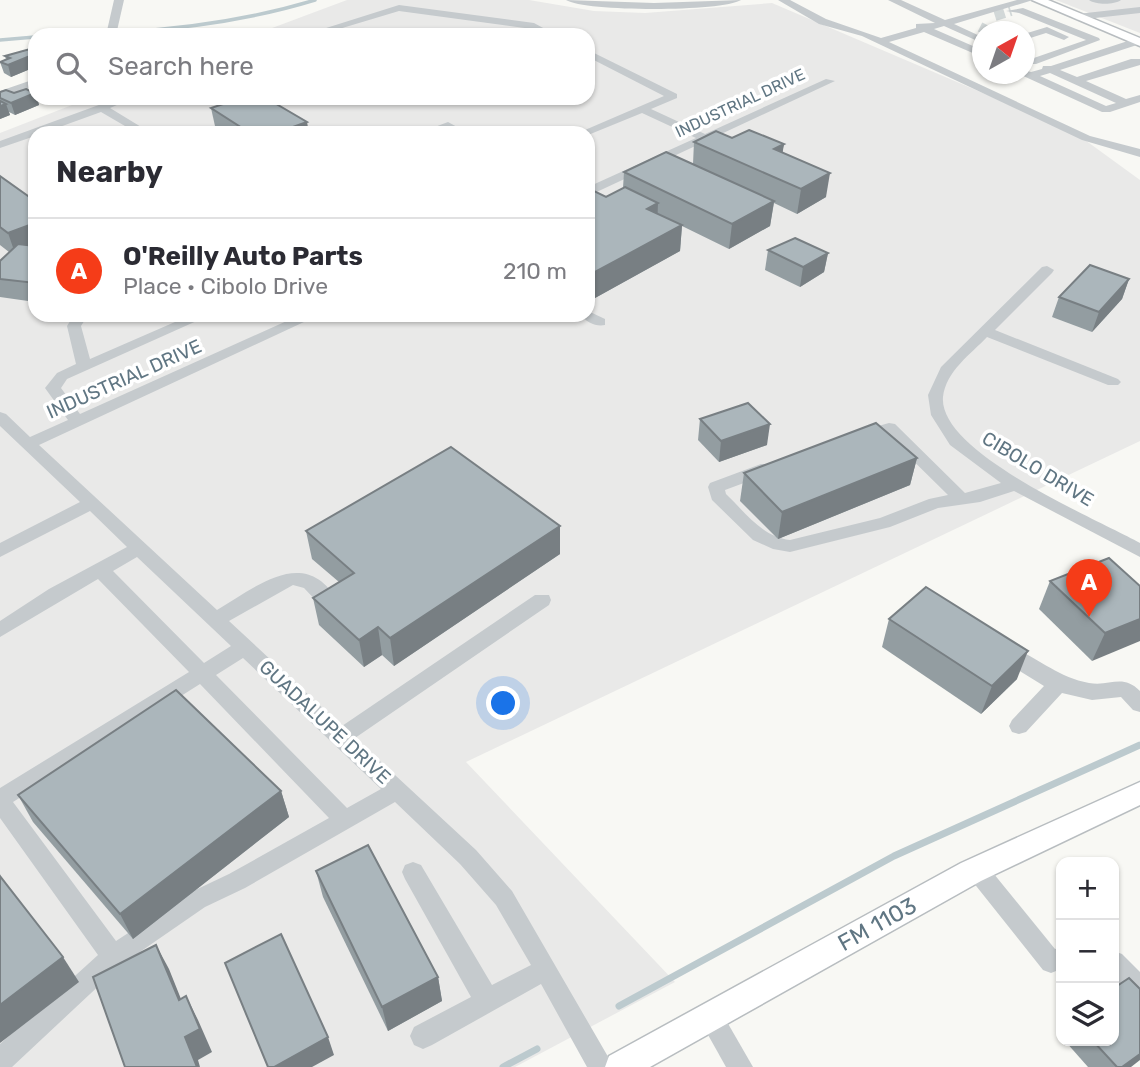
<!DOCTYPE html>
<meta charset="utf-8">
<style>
body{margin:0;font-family:Rubik,sans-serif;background:#f7f7f7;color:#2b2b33}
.controls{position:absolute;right:21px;bottom:21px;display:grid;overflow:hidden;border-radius:14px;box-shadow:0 2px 5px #0004}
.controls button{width:63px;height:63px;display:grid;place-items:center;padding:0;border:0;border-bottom:2px solid #e1e1e2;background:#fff;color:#2b2b33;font:35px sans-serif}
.compass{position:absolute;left:972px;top:21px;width:63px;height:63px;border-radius:50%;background:#fff;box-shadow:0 2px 5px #0004;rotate:40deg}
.you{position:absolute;left:504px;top:704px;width:24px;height:24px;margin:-18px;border:5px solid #fff;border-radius:50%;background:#1a73e8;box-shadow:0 0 0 10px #1a73e833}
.badge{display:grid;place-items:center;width:46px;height:46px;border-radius:50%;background:#f53c18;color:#fff;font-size:23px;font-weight:700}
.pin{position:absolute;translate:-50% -58px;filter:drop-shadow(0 2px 4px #0008)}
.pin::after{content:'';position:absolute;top:37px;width:24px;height:21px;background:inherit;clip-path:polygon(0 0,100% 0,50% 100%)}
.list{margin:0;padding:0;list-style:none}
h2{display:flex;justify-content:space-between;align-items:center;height:91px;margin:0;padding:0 28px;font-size:30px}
h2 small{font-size:23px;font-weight:400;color:#7c7c81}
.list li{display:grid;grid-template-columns:46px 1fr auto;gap:21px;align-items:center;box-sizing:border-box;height:105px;padding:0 28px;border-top:2px solid #e1e1e2}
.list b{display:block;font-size:26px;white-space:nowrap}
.list p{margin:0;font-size:23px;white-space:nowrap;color:#7c7c81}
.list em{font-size:23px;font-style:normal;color:#7c7c81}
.icon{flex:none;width:38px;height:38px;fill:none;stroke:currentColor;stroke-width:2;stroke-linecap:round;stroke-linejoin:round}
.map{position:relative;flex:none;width:1140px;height:1067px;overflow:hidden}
.search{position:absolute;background:#fff;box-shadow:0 2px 5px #0004;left:28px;top:28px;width:567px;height:77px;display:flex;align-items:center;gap:18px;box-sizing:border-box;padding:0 24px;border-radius:21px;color:#7c7c81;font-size:26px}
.panel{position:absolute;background:#fff;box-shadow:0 2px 5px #0004;left:28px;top:126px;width:567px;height:196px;border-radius:21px}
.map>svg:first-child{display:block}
.built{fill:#e9e9e8;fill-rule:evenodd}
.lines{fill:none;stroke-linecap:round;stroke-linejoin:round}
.stream-far1{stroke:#bccace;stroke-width:3.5}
.stream{stroke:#bccace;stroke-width:7}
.minor-tunnel{stroke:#d2d8d8;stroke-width:10;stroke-dasharray:10 5;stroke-linecap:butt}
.major-casing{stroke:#b8bdc0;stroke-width:3}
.minor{fill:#c5cacd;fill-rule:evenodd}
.major{fill:#fff;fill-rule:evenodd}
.wall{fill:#939da1}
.shaded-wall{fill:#787f83}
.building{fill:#abb6bb;stroke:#787f83;stroke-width:2}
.labels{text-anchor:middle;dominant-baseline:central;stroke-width:7;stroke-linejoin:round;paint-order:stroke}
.far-street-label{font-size:16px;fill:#607683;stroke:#fff}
.street-label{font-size:19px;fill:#607683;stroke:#fff}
.near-street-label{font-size:23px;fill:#607683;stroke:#fff}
</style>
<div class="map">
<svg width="1140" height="1067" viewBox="0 0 1140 1067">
<rect width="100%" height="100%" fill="#f8f8f4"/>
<g class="built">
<path d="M 347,0 L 529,0 L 594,11 L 645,13 L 772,3 L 1074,132 L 1140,180 L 1140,441 L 466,762 L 675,982 L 515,1067 L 0,1067 L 0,133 L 90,98 L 588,98 L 588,35 L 253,35 ZM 35,133 L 588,133 L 588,315 L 35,315 Z"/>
<path d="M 1056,0 L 1140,0 L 1140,33 Z"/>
</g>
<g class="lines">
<g class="stream-far1">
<path d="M 126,32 C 191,28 253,19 315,0"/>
<path d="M 70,35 L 97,33"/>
<path d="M 0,40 L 35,37"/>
</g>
<g class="stream">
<path d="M 619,1006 L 894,856 L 1140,745"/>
<path d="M 503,1067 L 537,1049"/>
</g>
<g class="minor-tunnel">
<path d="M 995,16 L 1011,11"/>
<path d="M 980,27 L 990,32"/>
</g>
<g class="major-casing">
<g id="major">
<path d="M 1032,0 L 1048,0 L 1140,38 L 1140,46 Z"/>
<path d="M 1140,782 L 1140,805 L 981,881 L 650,1067 L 605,1067 L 609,1056 L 961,863 Z"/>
</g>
</g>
<g class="minor">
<path d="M 114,0 L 124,0 L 116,35 L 106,35 Z"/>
<path d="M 566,0 L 654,3 L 741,0 C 722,12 585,12 566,0 Z"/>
<path d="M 778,0 L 790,0 L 826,19 L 881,38 L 916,28 L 916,24 L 935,23 L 888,0 L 901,0 L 945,20 L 1017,0 L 1033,0 L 954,24 L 982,37 L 982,43 L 944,26 L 934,29 L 982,50 L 982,57 L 924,32 L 889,42 L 1090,136 L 1140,149 L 1140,157 L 1082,140 L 862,36 L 819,24 Z"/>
<path d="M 1089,0 L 1121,0 C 1114,5 1096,5 1089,0 Z"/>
<path d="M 399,5 L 534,23 L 556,35 L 544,35 L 532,29 L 399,11 L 319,35 L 304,35 Z"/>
<path d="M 1140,7 L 1140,13 L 1077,20 L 1072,17 L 1077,14 Z"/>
<path d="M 1023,8 L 1099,38 L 1100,40 L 1036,64 L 1028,64 L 1028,60 L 1086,40 L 1019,13 L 1006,11 Z"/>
<path d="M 1047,27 L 1069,37 L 1064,40 L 1046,33 L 1024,40 L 1024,34 Z"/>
<path d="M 1134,39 L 1140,39 L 1140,44 L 1060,70 L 1077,77 L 1131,59 L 1140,59 L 1140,65 L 1086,81 L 1126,99 L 1140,95 L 1140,102 L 1110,112 L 1102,112 L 1019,74 L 1024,74 L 1024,70 L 1031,72 L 1042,69 L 1043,66 L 1051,66 ZM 1050,73 L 1116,103 L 1106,106 L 1040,76 Z"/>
<path d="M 588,50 L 677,94 L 677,98 L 651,109 L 705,134 L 826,79 L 835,81 L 588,196 L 588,187 L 696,138 L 642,113 L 588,135 L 588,133 L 578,133 L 664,96 L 588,57 Z"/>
<path d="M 35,79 L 35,86 L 0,98 L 0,91 Z"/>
<path d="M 118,98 L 133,98 L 110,108 L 151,133 L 137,133 L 101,112 L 43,133 L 35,133 L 35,136 L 0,148 L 0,141 Z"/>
<path d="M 448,122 L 468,133 L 454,133 L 447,129 L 436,133 L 419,133 Z"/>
<path d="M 1047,266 L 1054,270 L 1052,273 L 995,330 L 1118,379 L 1121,382 L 1118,385 L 1108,385 L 987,337 C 971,354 946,371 943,397 C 938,453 1097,519 1140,543 L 1140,557 L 1014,491 L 980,502 L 938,508 L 890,527 L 790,552 L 773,549 L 753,540 L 712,500 L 708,487 L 710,483 L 761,464 L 773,464 L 775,468 L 773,472 L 725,490 L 726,494 C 745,512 762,537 790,540 L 880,518 L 929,499 L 948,495 L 886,434 L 863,441 L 855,436 L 857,432 L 889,423 L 895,424 L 965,493 L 1001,483 L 950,445 L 931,415 L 928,395 L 941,367 L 1042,267 Z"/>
<path d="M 588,311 L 605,319 L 605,325 C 596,327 586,322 581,315 L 588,315 Z"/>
<path d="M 74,315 L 88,315 L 81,326 L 90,359 L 191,315 L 210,315 L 67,379 L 61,388 L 80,414 L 300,315 L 319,315 L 39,445 L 217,610 C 256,587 306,544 338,602 L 336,607 L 322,607 L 304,588 L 293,585 L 229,621 L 342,726 L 535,595 L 549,595 L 551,600 L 549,605 L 355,738 L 476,850 L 512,891 L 614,1067 L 587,1067 L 541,984 L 432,1045 L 423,1049 L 414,1045 L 410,1036 L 414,1027 L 471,997 L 405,879 L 402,872 L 405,865 L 413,862 L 421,865 L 492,985 L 531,965 L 496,905 L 460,864 L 395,802 L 245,888 L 205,907 L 121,965 L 12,1067 L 0,1067 L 0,1044 L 98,955 L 0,818 L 0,788 L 189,672 L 98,579 L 0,637 L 0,621 L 49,589 L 127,547 L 90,511 L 0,557 L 0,543 L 80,502 L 0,426 L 0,412 L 6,414 L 30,437 L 68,420 L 45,388 L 57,373 L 76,364 L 67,326 ZM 137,557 L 231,646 L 204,663 L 113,571 ZM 243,658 L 381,789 L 347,808 L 216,675 ZM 200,684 L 329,818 L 229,874 L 189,893 L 116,941 L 13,802 Z"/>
<path d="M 1004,645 C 1035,654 1055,677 1089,683 C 1110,687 1122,673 1140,691 L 1140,712 L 1133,710 L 1121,697 L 1092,700 L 1062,693 L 1026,732 L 1019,734 L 1012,732 L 1009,726 L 1012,720 L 1044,686 L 997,657 L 994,652 L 997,647 Z"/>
<path d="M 977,860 L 985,863 L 1055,949 L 1061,947 L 1061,969 L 1051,973 L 1043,970 L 969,877 L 966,870 L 969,863 Z"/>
<path d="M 1114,951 L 1122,954 L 1140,972 L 1140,1002 L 1131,998 L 1114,979 Z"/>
<path d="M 710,1005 L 719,1008 L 753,1067 L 726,1067 L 698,1017 L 701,1008 Z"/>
</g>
<use href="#major" class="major"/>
</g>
<g class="wall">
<path d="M 35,51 L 35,67 L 11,77 L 4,73 L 0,62 L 6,59 L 5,56 Z"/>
<path d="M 0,92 L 14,93 L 37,98 L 39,105 L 15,115 L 9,112 L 10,115 L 0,119 Z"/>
<path d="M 211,108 L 309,133 L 226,133 L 215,126 Z"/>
<path d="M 732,138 L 784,144 L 782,153 L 826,197 L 797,214 L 774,203 L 770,226 L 729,249 L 682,226 L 680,251 L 595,298 L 588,295 L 588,188 L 606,197 L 623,188 L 624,172 L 693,164 L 694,142 Z"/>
<path d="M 0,176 L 35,201 L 35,302 L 0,297 L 0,261 L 9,252 L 0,245 Z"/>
<path d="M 768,250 L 828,253 L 824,272 L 800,287 L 765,270 Z"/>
<path d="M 1129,279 L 1122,299 L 1092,332 L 1052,317 L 1059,297 Z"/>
<path d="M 700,419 L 767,445 L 719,462 L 698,440 Z"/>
<path d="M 917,458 L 910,485 L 778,539 L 740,501 L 744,473 Z"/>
<path d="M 560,526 L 560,554 L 394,666 L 382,655 L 364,667 L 319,625 L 313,598 L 339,582 L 312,559 L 306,531 Z"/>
<path d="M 1050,581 L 1140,586 L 1092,661 L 1039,609 Z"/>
<path d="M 889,619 L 1017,679 L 981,714 L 882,647 Z"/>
<path d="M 281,791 L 289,817 L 133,939 L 33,822 L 18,795 Z"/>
<path d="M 316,871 L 438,977 L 442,1001 L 388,1031 L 323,897 Z"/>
<path d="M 1065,1041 L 1114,1041 L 1131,1067 L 1088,1067 Z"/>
</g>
<g class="shaded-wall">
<path d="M 35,54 L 35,67 L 11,77 L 8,65 Z"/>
<path d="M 35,93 L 35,98 L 37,98 L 39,105 L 15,115 L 11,103 Z"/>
<path d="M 6,104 L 10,115 L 0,119 L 0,106 Z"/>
<path d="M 307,122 L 309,133 L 276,133 Z"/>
<path d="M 784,144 L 780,168 L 774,149 Z"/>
<path d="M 830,173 L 826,197 L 797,214 L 801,189 Z"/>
<path d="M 774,201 L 770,226 L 729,249 L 732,224 Z"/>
<path d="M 658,203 L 657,228 L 647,209 Z"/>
<path d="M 35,223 L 35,251 L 17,259 L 8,233 Z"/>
<path d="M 682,225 L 680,251 L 595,298 L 595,272 Z"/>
<path d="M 828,253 L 824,272 L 800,287 L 803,267 Z"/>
<path d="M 1129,279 L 1122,299 L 1092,332 L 1099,312 Z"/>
<path d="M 770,424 L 767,445 L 719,462 L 721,441 Z"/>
<path d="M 917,458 L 910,485 L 778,539 L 782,512 Z"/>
<path d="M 560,526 L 560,554 L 394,666 L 390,638 Z"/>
<path d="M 1140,619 L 1140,641 L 1092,661 L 1105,633 Z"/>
<path d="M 378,627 L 382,655 L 364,667 L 359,640 Z"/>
<path d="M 1028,651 L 1017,679 L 981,714 L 992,686 Z"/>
<path d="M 281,791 L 289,817 L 133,939 L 120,914 Z"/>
<path d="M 156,945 L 169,969 L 191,1024 L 179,1000 Z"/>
<path d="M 63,957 L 79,982 L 0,1043 L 0,1005 Z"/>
<path d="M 438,977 L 442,1001 L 388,1031 L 382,1007 Z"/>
<path d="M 186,996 L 198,1020 L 212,1052 L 198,1060 L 200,1067 L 197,1067 L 185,1037 Z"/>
<path d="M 328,1037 L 334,1055 L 312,1067 L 274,1067 Z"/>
<path d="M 1140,1054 L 1140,1060 L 1131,1067 L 1122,1067 Z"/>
</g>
<g class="building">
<path d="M 147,31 L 147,35 L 131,35 L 132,32 Z"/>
<path d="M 30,49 L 35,51 L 35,54 L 8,65 L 0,62 L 10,58 L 5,56 Z"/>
<path d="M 26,89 L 35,93 L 11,103 L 0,98 L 0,92 L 6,90 L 14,93 Z"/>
<path d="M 241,98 L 266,98 L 307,122 L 276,133 L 250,133 L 211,108 Z"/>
<path d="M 0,101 L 6,104 L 0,106 Z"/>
<path d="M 439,128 L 449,133 L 425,133 Z"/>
<path d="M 749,130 L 784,144 L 774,149 L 830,173 L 801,189 L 694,142 L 716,131 L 732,138 Z"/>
<path d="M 666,152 L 774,201 L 732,224 L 624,172 Z"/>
<path d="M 0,176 L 35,201 L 35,223 L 8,233 L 0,227 Z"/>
<path d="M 625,187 L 658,203 L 647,209 L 682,225 L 595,272 L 588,268 L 588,188 L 606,197 Z"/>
<path d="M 795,238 L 828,253 L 803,267 L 768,250 Z"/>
<path d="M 18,244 L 35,246 L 35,283 L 0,279 L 0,261 Z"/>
<path d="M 1090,265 L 1129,279 L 1099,312 L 1059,297 Z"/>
<path d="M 748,403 L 770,424 L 721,441 L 700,419 Z"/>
<path d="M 876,423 L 917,458 L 782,512 L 744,473 Z"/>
<path d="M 451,447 L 560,526 L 390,638 L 378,627 L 359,640 L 313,598 L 354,573 L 306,531 Z"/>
<path d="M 1109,558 L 1140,586 L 1140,619 L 1105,633 L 1050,581 Z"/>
<path d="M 926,587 L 1028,651 L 992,686 L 889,619 Z"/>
<path d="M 176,690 L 281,791 L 120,914 L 18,795 Z"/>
<path d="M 368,845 L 438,977 L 382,1007 L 316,871 Z"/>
<path d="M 0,876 L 63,957 L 0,1005 Z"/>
<path d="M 281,934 L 328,1037 L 274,1067 L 268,1067 L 225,963 Z"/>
<path d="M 156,945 L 179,1000 L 186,996 L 200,1029 L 185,1037 L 197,1067 L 125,1067 L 93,977 Z"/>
<path d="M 1129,978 L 1140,989 L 1140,1054 L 1122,1067 L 1117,1067 L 1093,1041 L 1114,1041 L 1114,988 Z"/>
</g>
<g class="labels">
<g class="far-street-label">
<text transform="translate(740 103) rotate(-25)">INDUSTRIAL DRIVE</text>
</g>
<g class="street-label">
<text transform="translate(124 379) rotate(-24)">INDUSTRIAL DRIVE</text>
<text transform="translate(1038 469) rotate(31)">CIBOLO DRIVE</text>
<text transform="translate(325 722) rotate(43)">GUADALUPE DRIVE</text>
</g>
<g class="near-street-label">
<text transform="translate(877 924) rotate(-29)">FM 1103</text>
</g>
</g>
</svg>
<div class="controls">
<button>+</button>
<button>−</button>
<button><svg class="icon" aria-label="layers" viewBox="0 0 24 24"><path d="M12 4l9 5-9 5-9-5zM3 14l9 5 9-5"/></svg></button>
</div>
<svg class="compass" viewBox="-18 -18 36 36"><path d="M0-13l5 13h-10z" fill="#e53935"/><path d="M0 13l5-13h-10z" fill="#7c7c81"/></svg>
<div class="you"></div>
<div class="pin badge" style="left:1089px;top:617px">A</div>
<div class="search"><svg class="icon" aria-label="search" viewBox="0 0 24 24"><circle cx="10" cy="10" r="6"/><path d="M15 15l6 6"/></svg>Search here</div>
<section class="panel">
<h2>Nearby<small></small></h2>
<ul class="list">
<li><span class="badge">A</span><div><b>O'Reilly Auto Parts</b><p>Place · Cibolo Drive</p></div><em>210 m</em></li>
</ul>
</section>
</div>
